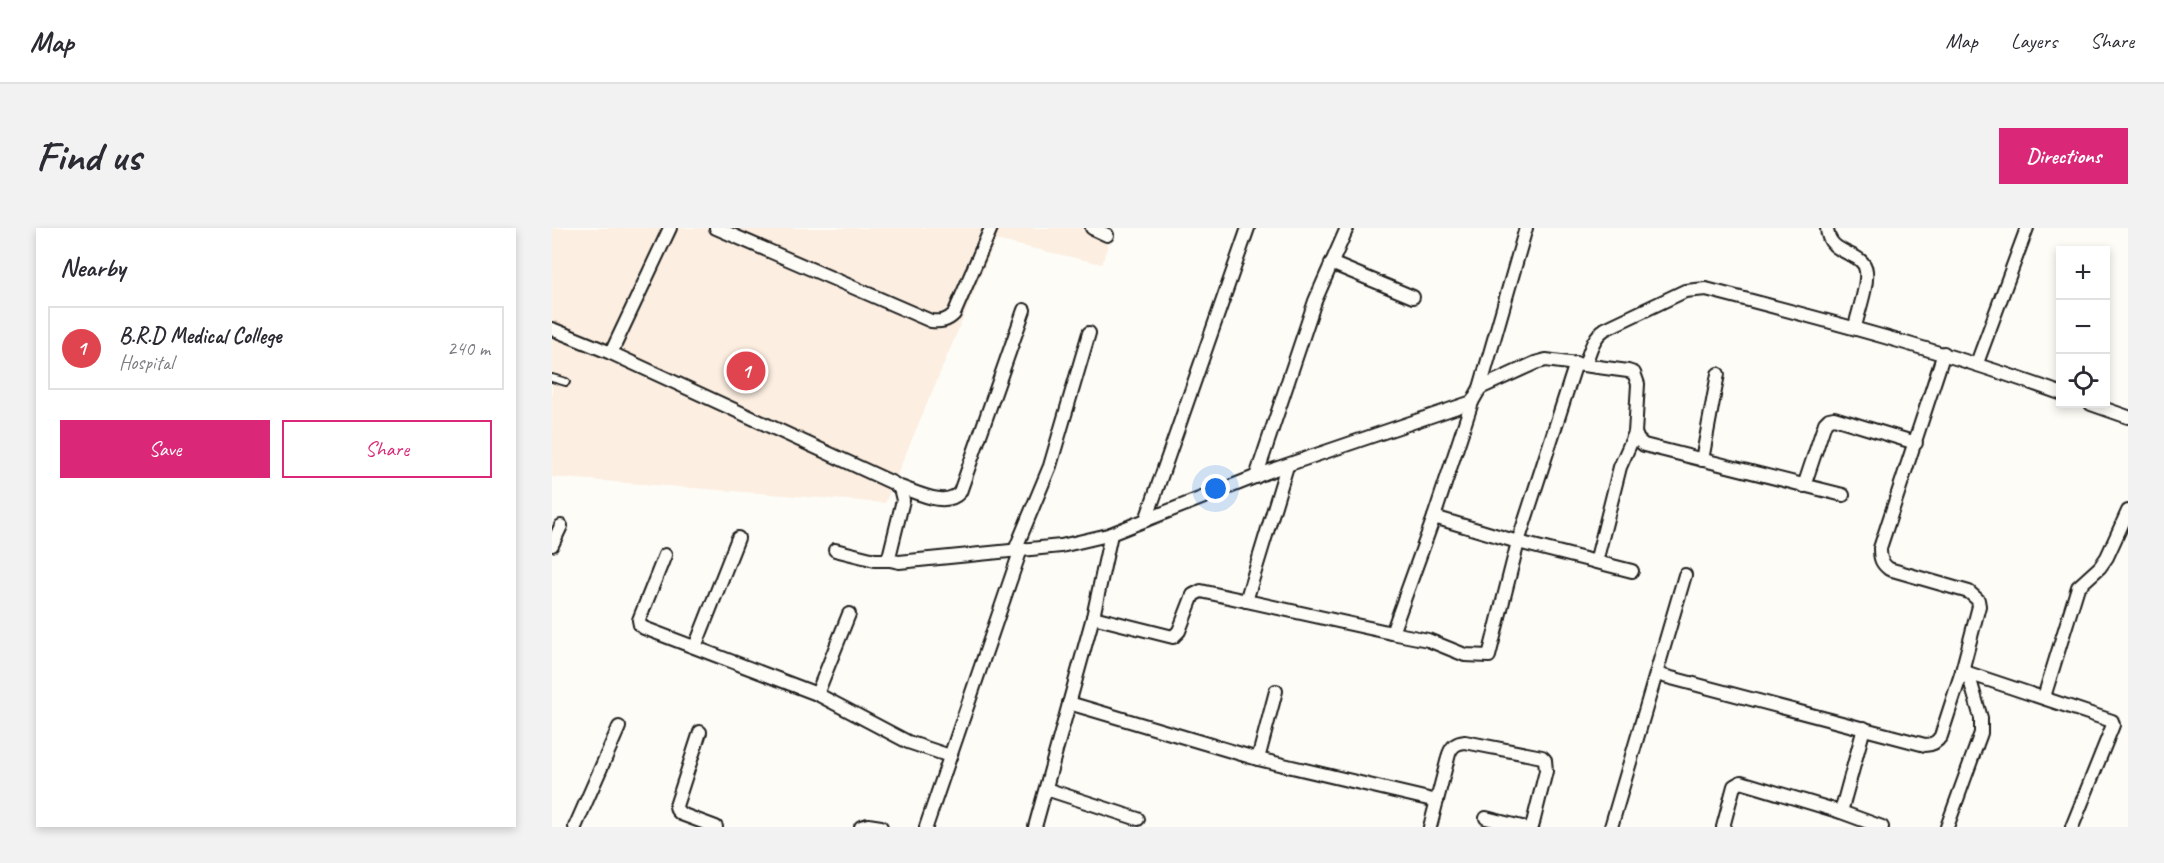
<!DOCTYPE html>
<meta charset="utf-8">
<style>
body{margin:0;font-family:Caveat,sans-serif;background:#f2f2f3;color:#2b2b33}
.controls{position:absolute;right:18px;top:18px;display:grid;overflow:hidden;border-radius:0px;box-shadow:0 3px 9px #0003}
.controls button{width:54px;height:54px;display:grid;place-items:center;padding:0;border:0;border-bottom:2px solid #e1e1e2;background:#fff;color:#2b2b33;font:30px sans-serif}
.you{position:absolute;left:664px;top:261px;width:21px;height:21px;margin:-15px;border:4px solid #fff;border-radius:50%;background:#1a73e8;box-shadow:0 0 0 9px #1a73e833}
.badge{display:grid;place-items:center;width:39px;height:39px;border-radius:50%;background:#db2777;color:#fff;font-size:20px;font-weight:700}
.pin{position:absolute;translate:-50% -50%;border:3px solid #fff;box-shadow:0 2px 6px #0006}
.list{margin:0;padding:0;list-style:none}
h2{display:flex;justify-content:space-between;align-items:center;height:78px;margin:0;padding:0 24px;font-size:26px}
h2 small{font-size:20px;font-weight:400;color:#7c7c81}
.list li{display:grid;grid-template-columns:39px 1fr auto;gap:18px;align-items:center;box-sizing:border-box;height:84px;margin:0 12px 12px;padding:0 12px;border:2px solid #e1e1e2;border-radius:0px}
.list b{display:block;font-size:22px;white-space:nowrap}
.list p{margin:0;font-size:20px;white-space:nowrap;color:#7c7c81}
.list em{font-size:20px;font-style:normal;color:#7c7c81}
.actions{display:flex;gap:12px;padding:18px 24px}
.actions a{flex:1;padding:14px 0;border:2px solid #db2777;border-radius:0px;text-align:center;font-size:21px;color:#db2777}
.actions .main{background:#db2777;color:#fff}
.icon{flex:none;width:33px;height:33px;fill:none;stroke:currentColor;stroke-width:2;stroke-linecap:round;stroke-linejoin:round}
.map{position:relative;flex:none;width:1576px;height:599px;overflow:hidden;border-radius:0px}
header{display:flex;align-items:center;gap:36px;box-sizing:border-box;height:84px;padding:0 30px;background:#fff;border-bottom:2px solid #e1e1e2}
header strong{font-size:28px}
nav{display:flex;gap:33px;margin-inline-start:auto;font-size:21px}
.intro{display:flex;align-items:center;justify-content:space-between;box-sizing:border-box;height:144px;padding:0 36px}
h1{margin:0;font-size:42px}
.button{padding:15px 27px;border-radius:0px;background:#db2777;color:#fff;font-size:21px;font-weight:700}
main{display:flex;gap:36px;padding:0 36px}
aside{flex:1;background:#fff;border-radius:0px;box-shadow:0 3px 9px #0003}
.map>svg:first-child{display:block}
.built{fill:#fceee0}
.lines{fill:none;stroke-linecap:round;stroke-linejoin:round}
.service-casing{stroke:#1c1c1c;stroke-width:10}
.minor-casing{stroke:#1c1c1c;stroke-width:16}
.service{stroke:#fdfcf7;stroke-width:6}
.minor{stroke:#fdfcf7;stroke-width:12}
</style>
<header>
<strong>Map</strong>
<nav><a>Map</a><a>Layers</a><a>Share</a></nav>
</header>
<div class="intro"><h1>Find us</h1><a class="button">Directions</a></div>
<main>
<aside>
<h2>Nearby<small></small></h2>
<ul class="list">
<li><span class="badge" style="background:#e0444e">1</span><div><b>B.R.D Medical College</b><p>Hospital</p></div><em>240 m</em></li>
</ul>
<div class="actions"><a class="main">Save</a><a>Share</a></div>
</aside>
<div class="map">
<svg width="1576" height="599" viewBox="0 0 1576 599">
<rect width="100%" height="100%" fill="#fdfcf7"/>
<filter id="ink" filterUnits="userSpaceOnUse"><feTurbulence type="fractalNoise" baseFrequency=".0167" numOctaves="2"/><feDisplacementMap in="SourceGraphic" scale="12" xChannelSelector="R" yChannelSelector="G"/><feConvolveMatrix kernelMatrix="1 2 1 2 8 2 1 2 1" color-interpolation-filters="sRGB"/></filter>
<g filter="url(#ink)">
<path class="built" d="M 0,0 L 561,0 L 550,36 L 444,12 L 333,275 L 0,249 Z"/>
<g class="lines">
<g class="service-casing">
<path id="service" d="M 0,150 L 14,154"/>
</g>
<g class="minor-casing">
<g id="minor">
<path d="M 164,0 L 379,93 C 389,94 395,93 402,86 L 439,0"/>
<path d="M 540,0 L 555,7"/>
<path d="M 1275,0 C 1276,29 1312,22 1314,43 C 1316,58 1306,84 1303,99"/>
<path d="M 779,35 L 861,69"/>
<path d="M 0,101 L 59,125 L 341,255 L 348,260 L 351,272 L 337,329 L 338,332 L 347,334 L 509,318 L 556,307 L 723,241 L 920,174 L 928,160 L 974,0"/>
<path d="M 59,125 L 118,0"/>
<path d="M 1425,135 L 1475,0"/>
<path d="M 1033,137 C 1038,123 1041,109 1053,101 L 1133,63 L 1154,61 C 1274,92 1392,123 1508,165"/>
<path d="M 928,160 L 983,135 L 994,132 L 1076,143 L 1082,145 L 1086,156 L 1083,205 L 1086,212 L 1092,217 L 1291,267"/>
<path d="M 1539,176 L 1576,189"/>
<path d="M 1150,232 L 1166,146"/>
<path d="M 704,249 L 763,73 L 795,0"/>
<path d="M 345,258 C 363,263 393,281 408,264 L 472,82"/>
<path d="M 1252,258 L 1273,195 L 1277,191 L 1282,190 L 1364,215"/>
<path d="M 882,289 L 966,314 L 1080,343"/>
<path d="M 594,292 L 696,0"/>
<path d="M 0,317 L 9,298"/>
<path d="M 283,322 L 323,332 L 338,332"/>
<path d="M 463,322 L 498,238 L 537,105"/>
<path d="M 113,327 L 87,392 L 88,397 L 92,400 L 265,466 L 356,514 L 398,528"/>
<path d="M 1044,334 L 1068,239 L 1083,205"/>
<path d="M 694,373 L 735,238"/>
<path d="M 541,389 L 621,409 L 627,403 L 641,367 L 649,363 L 840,405 L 882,289 L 920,174"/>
<path d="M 840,405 L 876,412 L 913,427 L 937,428 L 966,314 L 1024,135"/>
<path d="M 143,419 L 186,310"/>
<path d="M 1410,443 L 1560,493 L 1561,497 L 1520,599"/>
<path d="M 1104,446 L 1373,517 C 1381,517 1385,514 1389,508 L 1410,443 L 1427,378 L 1426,372 L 1417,364 L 1337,341 C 1329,335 1328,330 1328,320 L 1392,125"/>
<path d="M 265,466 L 297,386"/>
<path d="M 1492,469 L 1526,359 L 1548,339 L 1555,329 L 1576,283"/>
<path d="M 517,475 L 706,531 L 885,573"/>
<path d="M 148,504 L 124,578 L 125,582 L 129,586 L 164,599"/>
<path d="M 706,531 L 724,463"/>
<path d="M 494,561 L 586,591"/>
<path d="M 1289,584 L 1312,500"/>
<path d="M 934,590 L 970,599"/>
<path d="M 23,599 L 67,499"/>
<path d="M 309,599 L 316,597 L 329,599"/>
<path d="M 374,599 L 469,321"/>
<path d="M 483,599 L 541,389 L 559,306"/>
<path d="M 878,599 L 897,526 C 900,518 904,515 913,514 L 990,529 L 993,532 L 994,543 L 980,599"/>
<path d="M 1059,599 L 1133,347"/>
<path d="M 1171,599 L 1182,558 L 1189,554 L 1289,584 L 1330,599"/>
<path d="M 1395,599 L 1429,505 L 1429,490 L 1416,445"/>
</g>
</g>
<use href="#service" class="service"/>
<use href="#minor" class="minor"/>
</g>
</g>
</svg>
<div class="controls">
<button>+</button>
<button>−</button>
<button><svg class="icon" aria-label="locate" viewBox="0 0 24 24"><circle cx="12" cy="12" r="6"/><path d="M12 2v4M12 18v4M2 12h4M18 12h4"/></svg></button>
</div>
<div class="you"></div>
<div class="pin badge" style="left:194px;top:143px;background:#e0444e">1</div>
</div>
</main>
